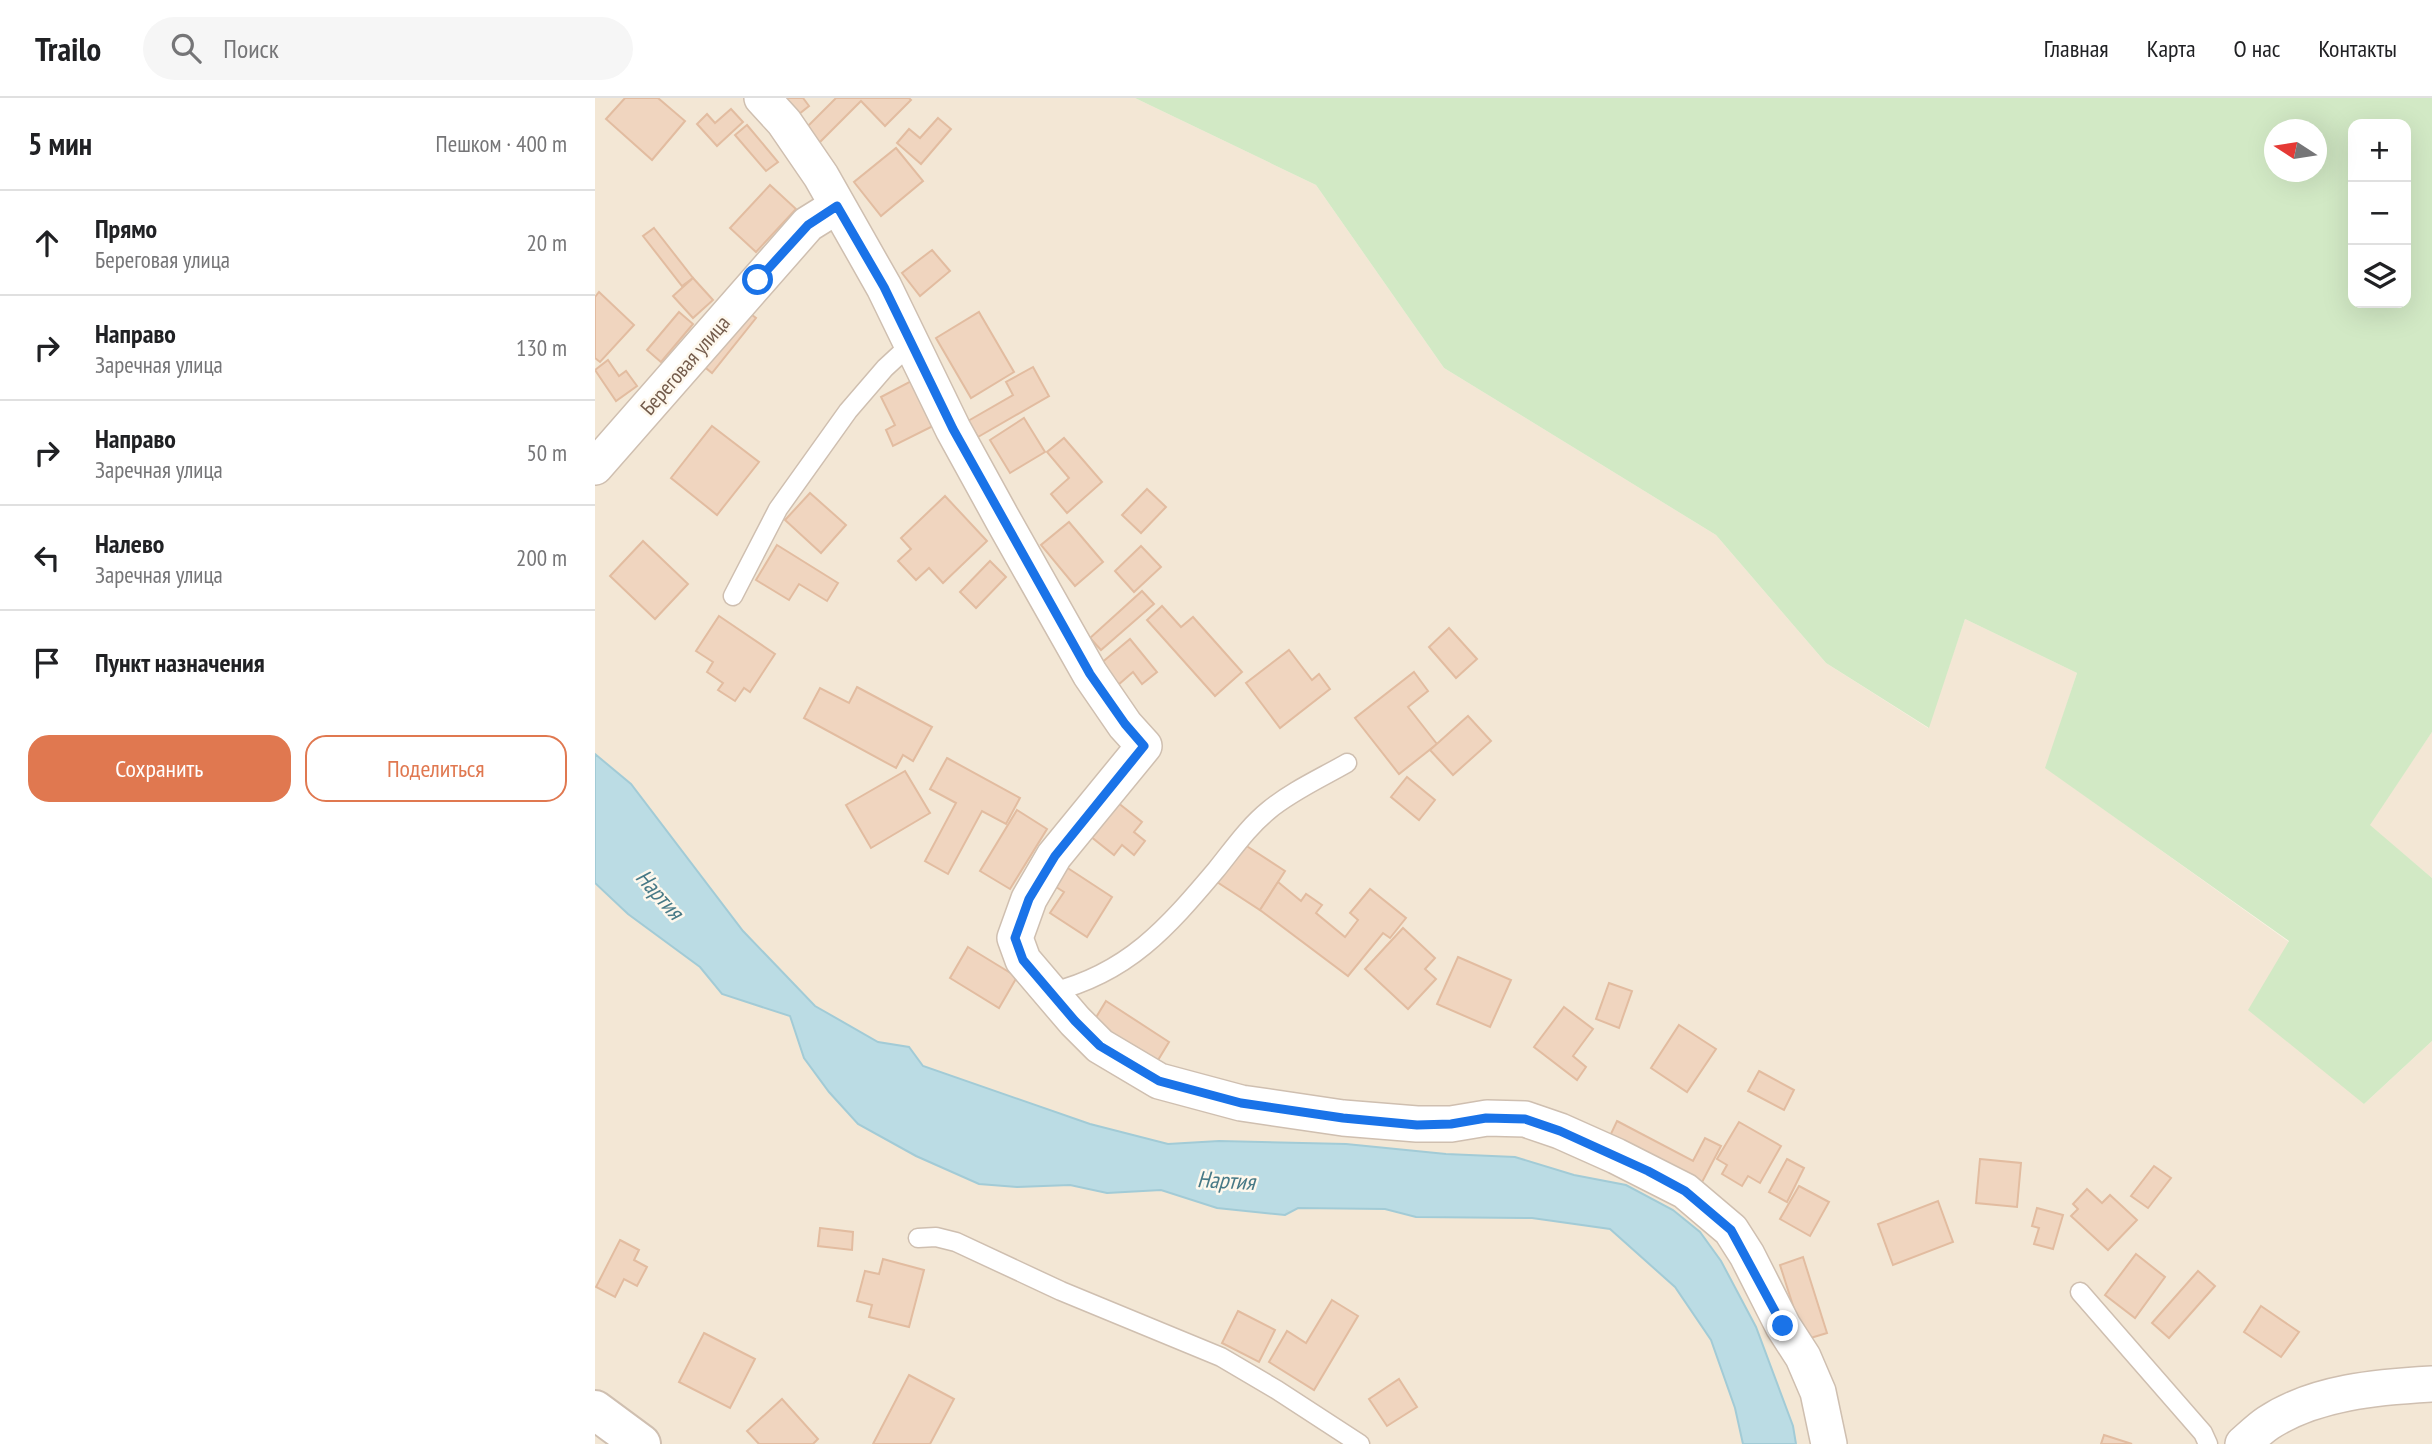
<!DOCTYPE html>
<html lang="ru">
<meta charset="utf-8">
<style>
body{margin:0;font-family:"PT Sans Narrow",sans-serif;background:#f6f6f6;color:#202124}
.controls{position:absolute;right:21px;top:21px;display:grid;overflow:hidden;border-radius:14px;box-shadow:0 7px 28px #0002}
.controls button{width:63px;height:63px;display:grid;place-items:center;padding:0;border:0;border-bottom:2px solid #e0e0e0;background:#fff;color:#202124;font:35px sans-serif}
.compass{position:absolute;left:1669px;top:21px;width:63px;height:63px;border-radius:50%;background:#fff;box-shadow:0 7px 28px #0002;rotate:282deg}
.stop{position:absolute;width:21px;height:21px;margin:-16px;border:5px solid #1a73e8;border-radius:50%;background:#fff}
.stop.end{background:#1a73e8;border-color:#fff;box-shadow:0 2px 7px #0008}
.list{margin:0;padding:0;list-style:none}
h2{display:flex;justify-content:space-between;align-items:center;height:91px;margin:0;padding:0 28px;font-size:30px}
h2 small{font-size:23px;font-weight:400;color:#757577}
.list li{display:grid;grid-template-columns:46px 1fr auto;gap:21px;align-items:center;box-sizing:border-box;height:105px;padding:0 28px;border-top:2px solid #e0e0e0}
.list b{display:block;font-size:26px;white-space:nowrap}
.list p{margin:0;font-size:23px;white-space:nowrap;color:#757577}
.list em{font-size:23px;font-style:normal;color:#757577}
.actions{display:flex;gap:14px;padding:21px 28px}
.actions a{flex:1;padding:16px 0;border:2px solid #e07850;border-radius:21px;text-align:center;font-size:24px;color:#e07850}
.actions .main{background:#e07850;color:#fff}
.icon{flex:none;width:38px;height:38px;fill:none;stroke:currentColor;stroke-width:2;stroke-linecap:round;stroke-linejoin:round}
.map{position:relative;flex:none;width:1837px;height:1346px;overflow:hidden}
header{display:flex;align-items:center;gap:42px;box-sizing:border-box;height:98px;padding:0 35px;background:#fff;border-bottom:2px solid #e0e0e0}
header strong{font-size:33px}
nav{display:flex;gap:38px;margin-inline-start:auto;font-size:24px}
.search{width:490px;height:63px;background:#f6f6f6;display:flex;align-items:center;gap:18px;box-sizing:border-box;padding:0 24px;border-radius:38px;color:#757577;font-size:26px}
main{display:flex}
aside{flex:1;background:#fff}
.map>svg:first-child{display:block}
.residential{fill:#f3e7d5}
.green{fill:#d2e9c5;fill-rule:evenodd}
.water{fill:#bbdce4;stroke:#a2cbd6;stroke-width:2}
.building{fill:#f0d5bf;stroke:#e2bca0;stroke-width:2}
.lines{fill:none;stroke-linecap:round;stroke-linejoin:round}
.service-casing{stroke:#cfbfb0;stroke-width:21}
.minor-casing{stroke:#cfbfb0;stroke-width:38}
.tertiary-casing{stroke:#cfbfb0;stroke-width:42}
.service{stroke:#fff;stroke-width:18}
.minor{stroke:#fff;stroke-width:35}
.tertiary{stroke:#fff;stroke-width:38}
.route{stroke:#1a73e8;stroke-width:9}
.labels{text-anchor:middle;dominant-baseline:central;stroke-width:5;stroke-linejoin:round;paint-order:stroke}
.street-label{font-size:21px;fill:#745c4c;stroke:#fef8ed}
.water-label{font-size:23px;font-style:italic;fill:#477986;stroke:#fef8ed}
</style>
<header>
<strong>Trailo</strong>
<div class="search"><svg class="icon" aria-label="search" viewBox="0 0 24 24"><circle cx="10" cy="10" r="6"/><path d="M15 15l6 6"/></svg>Поиск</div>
<nav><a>Главная</a><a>Карта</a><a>О нас</a><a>Контакты</a></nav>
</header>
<main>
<aside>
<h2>5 мин<small>Пешком · 400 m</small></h2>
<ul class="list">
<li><svg class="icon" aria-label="ahead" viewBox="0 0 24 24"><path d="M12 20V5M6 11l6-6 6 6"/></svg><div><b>Прямо</b><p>Береговая улица</p></div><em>20 m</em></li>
<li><svg class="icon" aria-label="right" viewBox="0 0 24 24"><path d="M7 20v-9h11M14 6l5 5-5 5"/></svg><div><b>Направо</b><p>Заречная улица</p></div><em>130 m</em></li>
<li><svg class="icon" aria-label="right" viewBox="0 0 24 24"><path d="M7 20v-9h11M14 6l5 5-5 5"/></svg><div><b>Направо</b><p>Заречная улица</p></div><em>50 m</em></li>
<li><svg class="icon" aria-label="left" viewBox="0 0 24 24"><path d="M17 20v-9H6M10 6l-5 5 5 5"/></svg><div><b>Налево</b><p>Заречная улица</p></div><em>200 m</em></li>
<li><svg class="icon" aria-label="arrive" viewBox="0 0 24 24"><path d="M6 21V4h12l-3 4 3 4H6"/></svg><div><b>Пункт назначения</b></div></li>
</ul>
<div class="actions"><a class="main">Сохранить</a><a>Поделиться</a></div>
</aside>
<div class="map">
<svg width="1837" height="1346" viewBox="0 0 1837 1346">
<rect width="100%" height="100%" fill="#fbf4e6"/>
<g class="residential">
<path d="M 0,0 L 540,0 L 721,87 L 849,270 L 1121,437 L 1231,565 L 1333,630 L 1370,521 L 1482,575 L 1451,670 L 1694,844 L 1769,1006 L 1837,943 L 1837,1346 L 0,1346 Z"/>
<path d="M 1837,634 L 1837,780 L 1774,727 Z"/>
</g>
<path class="green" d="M 540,0 L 1837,0 L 1837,634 L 1775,727 L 1837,780 L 1837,943 L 1769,1006 L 1653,912 L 1694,843 L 1450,670 L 1482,575 L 1370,521 L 1334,630 L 1231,565 L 1121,437 L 849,270 L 721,87 ZM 1758,26 L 1811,26 L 1811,205 L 1758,205 ZM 1680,32 L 1722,32 L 1722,74 L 1680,74 Z"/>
<path class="water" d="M 0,656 L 36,686 L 148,833 L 220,908 L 283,944 L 314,949 L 328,968 L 495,1026 L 573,1046 L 624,1043 L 751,1046 L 851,1056 L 920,1059 L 979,1077 L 1031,1087 L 1078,1112 L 1105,1134 L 1126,1163 L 1161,1229 L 1198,1328 L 1201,1346 L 1148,1346 L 1140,1310 L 1116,1242 L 1080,1189 L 1015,1131 L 937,1120 L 821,1119 L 790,1111 L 703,1110 L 690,1117 L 622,1110 L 566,1092 L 512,1095 L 475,1087 L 422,1089 L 384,1086 L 321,1058 L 263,1026 L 234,994 L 209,960 L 195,918 L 127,896 L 105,869 L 33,816 L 0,785 Z"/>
<g class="building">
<path d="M 30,0 L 63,0 L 90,23 L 57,62 L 11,21 Z"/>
<path d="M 182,0 L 208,0 L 214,8 L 199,20 Z"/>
<path d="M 241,0 L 314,0 L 316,2 L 290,28 L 266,3 L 223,46 L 209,32 Z"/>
<path d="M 136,11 L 148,24 L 122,48 L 102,26 L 112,16 L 120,25 Z"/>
<path d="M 343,20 L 356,31 L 326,66 L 302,45 L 314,31 L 325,40 Z"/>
<path d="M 152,27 L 183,64 L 171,73 L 140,37 Z"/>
<path d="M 301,50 L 328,83 L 286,118 L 259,84 Z"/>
<path d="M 175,87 L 201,111 L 161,154 L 135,130 Z"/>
<path d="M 59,130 L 98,180 L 87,188 L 48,138 Z"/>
<path d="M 337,152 L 355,173 L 325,198 L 307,175 Z"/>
<path d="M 98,180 L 118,202 L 98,220 L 78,198 Z"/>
<path d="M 4,194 L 39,227 L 5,264 L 0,260 L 0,199 Z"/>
<path d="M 145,208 L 161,220 L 117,275 L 101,262 Z"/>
<path d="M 84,214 L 98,226 L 66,264 L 52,252 Z"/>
<path d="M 384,214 L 419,274 L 376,300 L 341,240 Z"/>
<path d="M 13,262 L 24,278 L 31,273 L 42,288 L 21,303 L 0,272 Z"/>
<path d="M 438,269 L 454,298 L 383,339 L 373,323 L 418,297 L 411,284 Z"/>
<path d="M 320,281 L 342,326 L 298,348 L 291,332 L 300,327 L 286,299 Z"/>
<path d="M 429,320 L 450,354 L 415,375 L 395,342 Z"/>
<path d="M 117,328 L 164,364 L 122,417 L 76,380 Z"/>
<path d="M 469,340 L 507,384 L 472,415 L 456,396 L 474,380 L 452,354 Z"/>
<path d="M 552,391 L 571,409 L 546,435 L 527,417 Z"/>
<path d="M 215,395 L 251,427 L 226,455 L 190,422 Z"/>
<path d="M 350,398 L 392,443 L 348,485 L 334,470 L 321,482 L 303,463 L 316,451 L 306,440 Z"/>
<path d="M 474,424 L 508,464 L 480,488 L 446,447 Z"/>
<path d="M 48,443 L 93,486 L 60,521 L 15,478 Z"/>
<path d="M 182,447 L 243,485 L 232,503 L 204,486 L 194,502 L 161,482 Z"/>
<path d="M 546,448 L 566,469 L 539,494 L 520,473 Z"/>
<path d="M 395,463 L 411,479 L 381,510 L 365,494 Z"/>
<path d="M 547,493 L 559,506 L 506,552 L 495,540 Z"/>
<path d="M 567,508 L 586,529 L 598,519 L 647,574 L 620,598 L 552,522 Z"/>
<path d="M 124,518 L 180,556 L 155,594 L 149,590 L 140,603 L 123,592 L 128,585 L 112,574 L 118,564 L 101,553 Z"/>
<path d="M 854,530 L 882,561 L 861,580 L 834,549 Z"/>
<path d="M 535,541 L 562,574 L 547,586 L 538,574 L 523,587 L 505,566 Z"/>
<path d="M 694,552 L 717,582 L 724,576 L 735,591 L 685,630 L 651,585 Z"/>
<path d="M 819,574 L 833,593 L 813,609 L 842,646 L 804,676 L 760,620 Z"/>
<path d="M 262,589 L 337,629 L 318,663 L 308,657 L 301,670 L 209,620 L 225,590 L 254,605 Z"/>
<path d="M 873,618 L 896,643 L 858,677 L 835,652 Z"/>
<path d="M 352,660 L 425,700 L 411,726 L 387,713 L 353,776 L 330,763 L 361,705 L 335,691 Z"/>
<path d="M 310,673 L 335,715 L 276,750 L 251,707 Z"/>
<path d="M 812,679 L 840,702 L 824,722 L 796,699 Z"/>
<path d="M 517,700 L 547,724 L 539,734 L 550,743 L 539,757 L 527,747 L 519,757 L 490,734 Z"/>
<path d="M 422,712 L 452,731 L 415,791 L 385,773 Z"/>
<path d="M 647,745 L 690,773 L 665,812 L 622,784 Z"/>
<path d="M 465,765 L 517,799 L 492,839 L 455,815 L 469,794 L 453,784 Z"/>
<path d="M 683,784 L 706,803 L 711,796 L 727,807 L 721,815 L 750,839 L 763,822 L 755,815 L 775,791 L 811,820 L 795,840 L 788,835 L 753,878 L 665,812 Z"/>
<path d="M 808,830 L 840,860 L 830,871 L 841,881 L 813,911 L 770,871 Z"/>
<path d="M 373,849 L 422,879 L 404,910 L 355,880 Z"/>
<path d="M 863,859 L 916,882 L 895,929 L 842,906 Z"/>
<path d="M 1014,885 L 1037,893 L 1024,930 L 1001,921 Z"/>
<path d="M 511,903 L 574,944 L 560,967 L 497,926 Z"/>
<path d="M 969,909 L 998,931 L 978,958 L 991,969 L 982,982 L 939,949 Z"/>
<path d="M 1084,927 L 1121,951 L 1092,994 L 1056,970 Z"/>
<path d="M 1164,973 L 1199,992 L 1189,1012 L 1153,993 Z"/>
<path d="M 1022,1023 L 1098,1063 L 1110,1040 L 1126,1048 L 1105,1088 L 1014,1040 Z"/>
<path d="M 1144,1024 L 1186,1048 L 1165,1085 L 1153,1078 L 1147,1088 L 1127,1076 L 1132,1067 L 1122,1061 Z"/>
<path d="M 1192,1061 L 1209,1070 L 1192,1104 L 1174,1094 Z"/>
<path d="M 1385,1061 L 1426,1065 L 1422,1109 L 1381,1105 Z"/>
<path d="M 1559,1068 L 1576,1080 L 1553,1110 L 1536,1098 Z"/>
<path d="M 1204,1088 L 1234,1104 L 1215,1138 L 1185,1121 Z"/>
<path d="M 1492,1091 L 1507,1105 L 1515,1097 L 1542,1122 L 1513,1152 L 1476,1118 L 1483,1111 L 1478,1106 Z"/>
<path d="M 1343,1103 L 1358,1144 L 1298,1167 L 1283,1126 Z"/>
<path d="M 1442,1110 L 1468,1117 L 1458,1151 L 1439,1146 L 1444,1130 L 1437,1128 Z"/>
<path d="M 225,1130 L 258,1134 L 257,1152 L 223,1148 Z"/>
<path d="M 25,1142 L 44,1152 L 39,1162 L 52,1169 L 42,1188 L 29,1181 L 20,1199 L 1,1189 Z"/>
<path d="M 1541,1156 L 1570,1179 L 1540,1220 L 1510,1197 Z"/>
<path d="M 1208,1159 L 1232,1235 L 1209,1242 L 1185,1167 Z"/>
<path d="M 288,1161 L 329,1172 L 314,1229 L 274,1219 L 277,1207 L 262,1203 L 270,1173 L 284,1176 Z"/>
<path d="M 1603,1173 L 1620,1188 L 1574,1240 L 1557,1225 Z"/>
<path d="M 737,1202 L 763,1218 L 719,1292 L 674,1264 L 692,1233 L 711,1245 Z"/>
<path d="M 1666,1208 L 1704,1234 L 1686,1259 L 1649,1234 Z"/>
<path d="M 643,1213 L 680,1232 L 664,1264 L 627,1245 Z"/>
<path d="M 109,1235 L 160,1261 L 135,1310 L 84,1284 Z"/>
<path d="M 314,1277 L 359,1301 L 335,1346 L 278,1346 Z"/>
<path d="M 804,1281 L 822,1309 L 792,1328 L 774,1301 Z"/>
<path d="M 187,1301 L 223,1341 L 218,1346 L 164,1346 L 152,1333 Z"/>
<path d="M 1509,1337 L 1537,1346 L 1506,1346 Z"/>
</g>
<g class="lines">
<g class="service-casing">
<g id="service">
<path d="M 138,498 L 183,411 L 253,313 L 290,270 L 316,246"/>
<path d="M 457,894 C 533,875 572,830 621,772 C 638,751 653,729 674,712 C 697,693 726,680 752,665"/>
<path d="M 323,1140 L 341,1139 L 361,1144 L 466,1193 L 626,1259 L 682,1292 L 765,1346"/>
<path d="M 1485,1194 L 1608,1335 L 1613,1346"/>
</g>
</g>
<g class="minor-casing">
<g id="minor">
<path d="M 167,0 L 189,24 L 226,78 L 289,189 L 358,331 L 408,422 L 495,576 L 530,627 L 549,648 L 459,758 L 434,801 L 420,840 L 428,862 L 480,923 L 505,948 L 564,983 L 646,1005 L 748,1020 L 822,1026 L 856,1026 L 892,1020 L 930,1021 L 965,1033 L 1021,1058 L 1090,1093 L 1136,1132 L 1152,1157 L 1188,1228 L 1208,1259 L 1223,1294 L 1234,1346"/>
<path d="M 0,369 L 213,126 L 242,108"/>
<path d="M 1648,1346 C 1656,1339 1664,1331 1673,1325 C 1720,1294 1783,1289 1837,1286"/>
</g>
</g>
<g class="tertiary-casing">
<path id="tertiary" d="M 0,1312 L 46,1346"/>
</g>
<use href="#service" class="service"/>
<use href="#minor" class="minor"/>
<use href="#tertiary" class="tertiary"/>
</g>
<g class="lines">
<path class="route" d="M 163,182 L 213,127 L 242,108 L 289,189 L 358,331 L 495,576 L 530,626 L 549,648 L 460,758 L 434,801 L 420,840 L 428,862 L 480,923 L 505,948 L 564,983 L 646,1005 L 748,1020 L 822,1027 L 856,1026 L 891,1020 L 930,1021 L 965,1033 L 1053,1073 L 1090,1093 L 1136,1132 L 1188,1228"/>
</g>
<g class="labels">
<g class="street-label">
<text transform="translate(90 267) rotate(-49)">Береговая улица</text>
</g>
<g class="water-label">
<text transform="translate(65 796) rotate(48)">Нартия</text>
<text transform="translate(631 1082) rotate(3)">Нартия</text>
</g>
</g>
</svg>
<div class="controls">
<button>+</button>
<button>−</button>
<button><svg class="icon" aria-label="layers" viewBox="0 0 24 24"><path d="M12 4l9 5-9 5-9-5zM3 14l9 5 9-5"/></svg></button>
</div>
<svg class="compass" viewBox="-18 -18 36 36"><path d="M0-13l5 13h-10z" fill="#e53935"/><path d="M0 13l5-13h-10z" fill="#757577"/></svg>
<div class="stop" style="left:163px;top:182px"></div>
<div class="stop end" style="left:1188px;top:1228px"></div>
</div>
</main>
